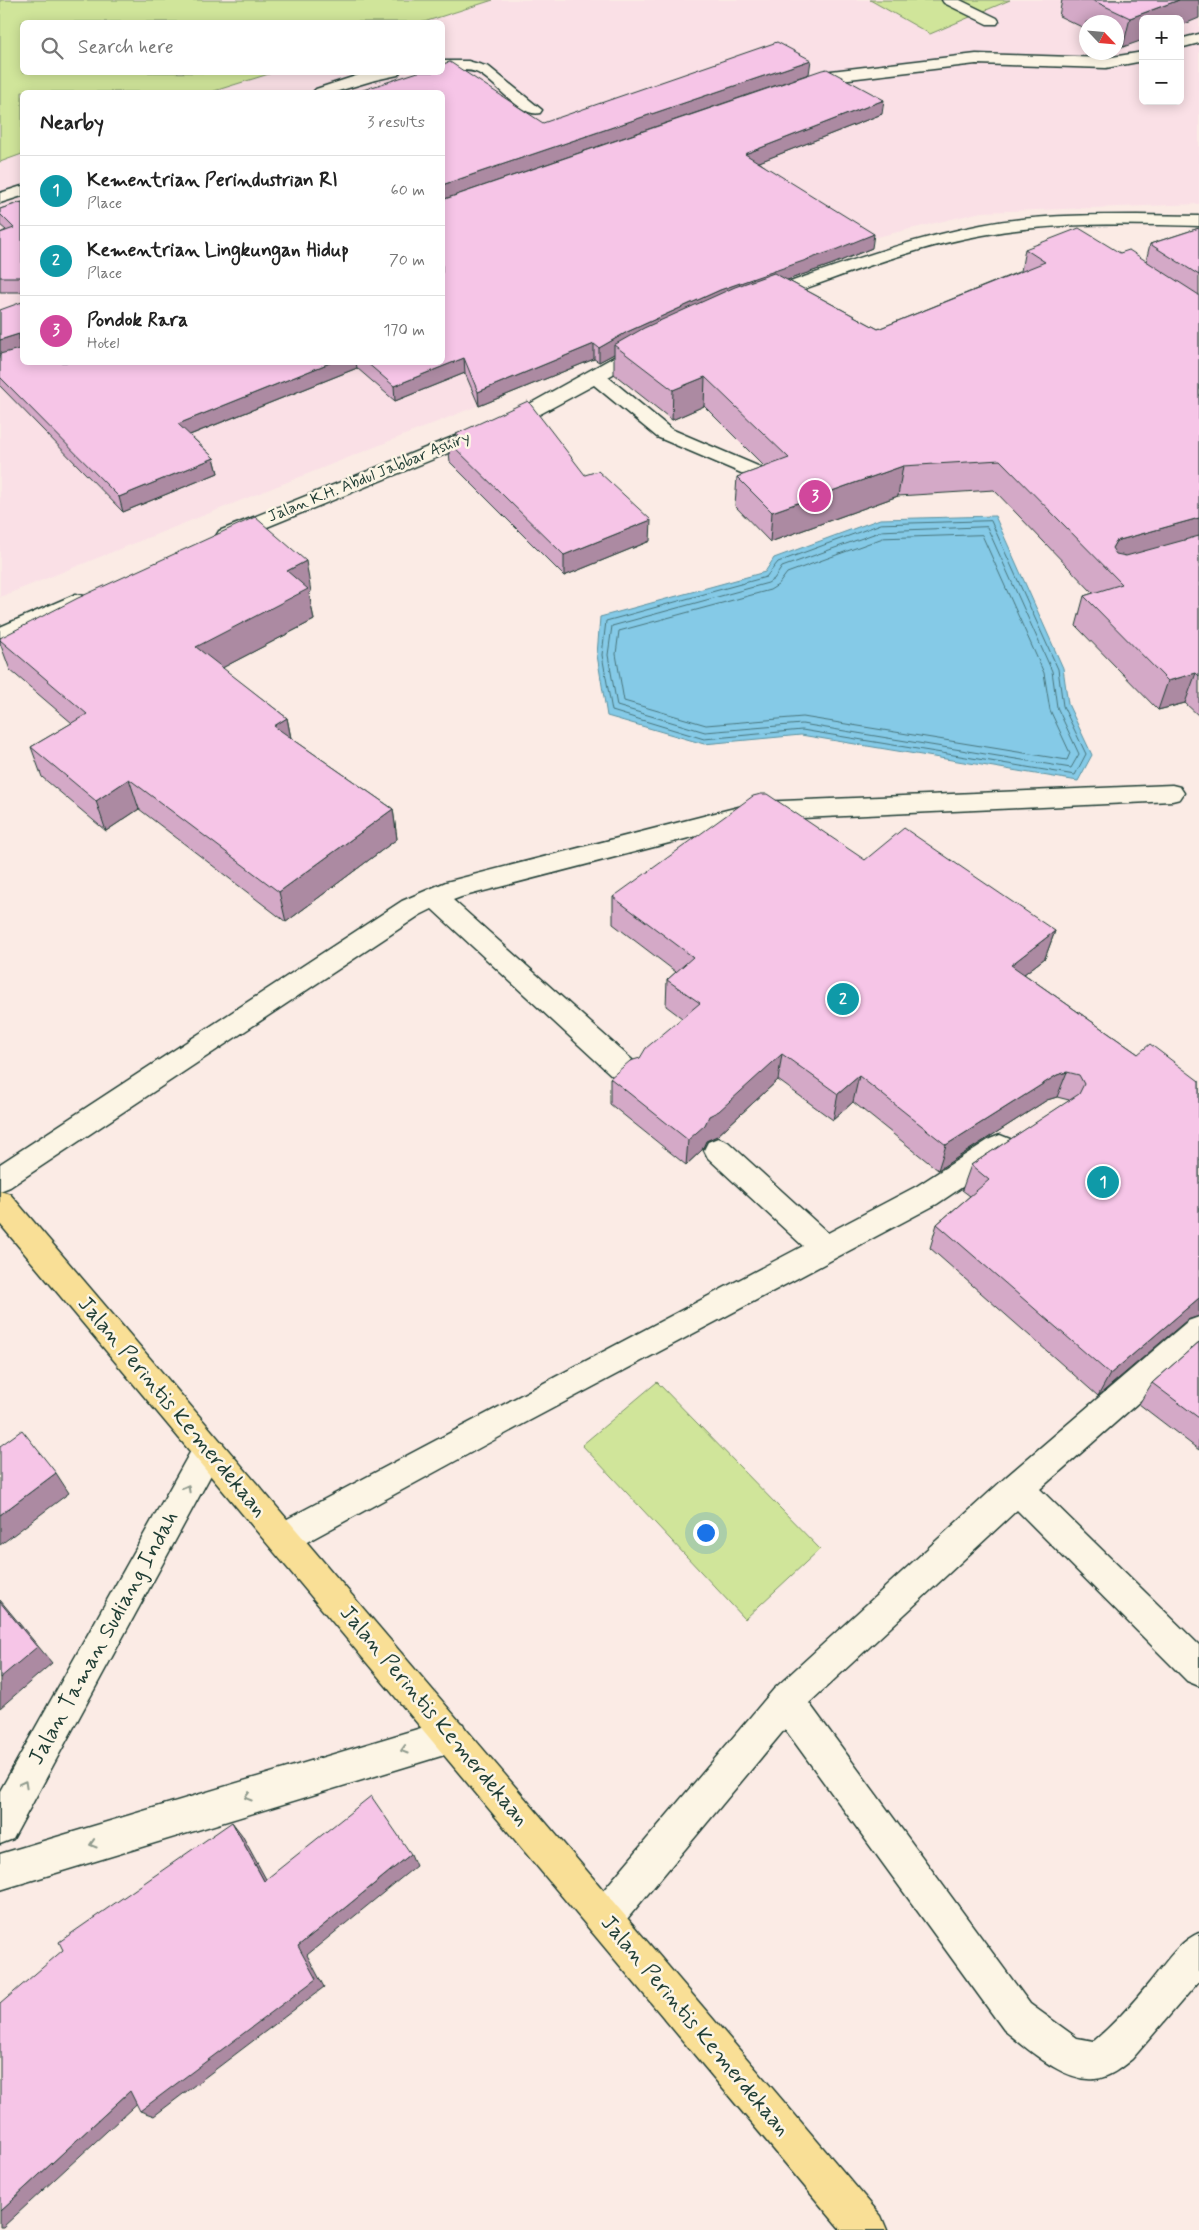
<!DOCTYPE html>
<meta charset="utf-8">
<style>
body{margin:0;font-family:Mynerve,sans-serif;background:#f6f6f6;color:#222}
.controls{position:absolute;right:15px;top:15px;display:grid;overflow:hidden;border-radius:8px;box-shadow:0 2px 12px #0003}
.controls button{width:45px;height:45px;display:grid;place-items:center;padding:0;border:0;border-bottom:1px solid #e0e0e0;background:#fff;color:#222;font:25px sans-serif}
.compass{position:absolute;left:1079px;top:15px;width:45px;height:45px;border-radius:50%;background:#fff;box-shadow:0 2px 12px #0003;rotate:116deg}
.you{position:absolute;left:705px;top:1532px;width:18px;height:18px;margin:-12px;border:4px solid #fff;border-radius:50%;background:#1a73e8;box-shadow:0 0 0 8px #1a73e833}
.badge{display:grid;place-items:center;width:32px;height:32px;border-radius:50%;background:#d1495b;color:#fff;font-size:16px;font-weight:700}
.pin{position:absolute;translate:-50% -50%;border:2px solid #fff;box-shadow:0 1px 5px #0006}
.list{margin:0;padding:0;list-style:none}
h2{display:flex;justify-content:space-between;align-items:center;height:65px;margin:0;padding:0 20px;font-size:21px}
h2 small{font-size:16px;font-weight:400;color:#767676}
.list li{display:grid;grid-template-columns:32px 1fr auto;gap:15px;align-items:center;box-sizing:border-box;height:70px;padding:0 20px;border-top:1px solid #e0e0e0}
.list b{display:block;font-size:19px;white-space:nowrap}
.list p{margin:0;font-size:16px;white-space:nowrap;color:#767676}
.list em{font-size:16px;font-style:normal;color:#767676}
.icon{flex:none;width:28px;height:28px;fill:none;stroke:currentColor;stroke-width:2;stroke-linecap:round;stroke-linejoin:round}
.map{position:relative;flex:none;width:1199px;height:2230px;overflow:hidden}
.search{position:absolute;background:#fff;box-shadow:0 2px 12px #0003;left:20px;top:20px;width:425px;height:55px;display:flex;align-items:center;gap:12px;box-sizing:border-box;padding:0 18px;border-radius:8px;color:#767676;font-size:19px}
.panel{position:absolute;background:#fff;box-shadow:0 2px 12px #0003;left:20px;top:90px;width:425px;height:275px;border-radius:8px}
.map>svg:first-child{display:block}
.built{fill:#fae0e6;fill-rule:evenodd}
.green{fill:#d0e59a;stroke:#789167}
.water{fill:#85cae7;stroke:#5c929f}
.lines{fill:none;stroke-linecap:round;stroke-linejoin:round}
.shore{stroke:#48757c;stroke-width:1}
.minor-casing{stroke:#1f3d34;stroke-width:3}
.highway-casing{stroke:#1f3d34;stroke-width:3}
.minor{fill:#fcf5e5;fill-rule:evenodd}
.highway{fill:#f9df96;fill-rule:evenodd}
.wall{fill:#d4a9c7;stroke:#1f3d34}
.shaded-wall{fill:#ac8aa2;stroke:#1f3d34}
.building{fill:#f6c5e7;stroke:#1f3d34}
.oneway{stroke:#8e998c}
.labels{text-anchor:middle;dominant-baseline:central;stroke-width:5;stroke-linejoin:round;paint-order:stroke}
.far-street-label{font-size:16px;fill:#1f3d34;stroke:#fcf5e5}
.near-street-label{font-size:22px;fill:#1f3d34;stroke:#fcf5e5}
</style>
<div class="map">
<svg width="1199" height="2230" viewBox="0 0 1199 2230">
<rect width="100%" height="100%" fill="#fbebe5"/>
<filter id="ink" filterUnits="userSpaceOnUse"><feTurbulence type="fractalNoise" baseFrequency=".02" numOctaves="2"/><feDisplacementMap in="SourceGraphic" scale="10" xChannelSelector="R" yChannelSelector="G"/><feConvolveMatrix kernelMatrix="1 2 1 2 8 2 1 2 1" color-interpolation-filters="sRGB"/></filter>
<g filter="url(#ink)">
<path class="built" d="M 493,0 L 870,0 L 930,33 L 1010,0 L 1199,0 L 1199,204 L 981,212 L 852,243 L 502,396 L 0,597 L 0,162 L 22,154 L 22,362 L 442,362 L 442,92 L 211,92 L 272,73 L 442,72 L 442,22 L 424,22 ZM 1143,19 L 1180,19 L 1180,101 L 1143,101 ZM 1086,22 L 1116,22 L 1116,52 L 1086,52 Z"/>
<g class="green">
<path d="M 0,0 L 493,0 L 424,22 L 22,22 L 22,72 L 272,73 L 211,92 L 22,92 L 22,154 L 0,162 Z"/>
<path d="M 870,0 L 1010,0 L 930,34 Z"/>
<path d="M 657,1382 L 820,1549 L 745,1619 L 582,1445 Z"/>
</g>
<path class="water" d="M 995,516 L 1063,668 L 1068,704 L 1092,755 L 1078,781 L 801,735 L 704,744 L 607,716 L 597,655 L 600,617 L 765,572 L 774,558 L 880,519 Z"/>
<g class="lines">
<g class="shore">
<path d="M 991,521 L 1058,669 L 1063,706 L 1086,754 L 1075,775 L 802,730 L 704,739 L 612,711 L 602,655 L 606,621 L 766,577 L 778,562 L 881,524 Z"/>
<path d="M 987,527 L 1052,671 L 1057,707 L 1079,754 L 1071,768 L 802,724 L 705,732 L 617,706 L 608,655 L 612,626 L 768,583 L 774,579 L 782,567 L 882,531 Z"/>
<path d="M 982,535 L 1044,673 L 1050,710 L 1070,753 L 1067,760 L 803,717 L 706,725 L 624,701 L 616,654 L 619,631 L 770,590 L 778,585 L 787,573 L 883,538 Z"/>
</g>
<g class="minor-casing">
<g id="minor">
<path d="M 942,0 L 960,0 L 997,18 L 999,21 L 997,24 L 987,24 L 944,3 Z"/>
<path d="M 1199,34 L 1199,43 L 1180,48 L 1180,39 Z"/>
<path d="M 1143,52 L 1143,61 L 1106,68 L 976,64 L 832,81 L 801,89 L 796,87 L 793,84 L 796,81 L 831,71 L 976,54 L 1106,58 Z"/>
<path d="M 442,61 L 468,61 L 489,67 L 542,110 L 540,113 C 521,118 495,81 478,73 C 468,68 454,71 442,71 Z"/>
<path d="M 368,72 L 400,72 L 398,75 L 375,80 L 335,92 L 313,92 L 316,89 Z"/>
<path d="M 22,186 L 22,196 L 0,203 L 0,193 Z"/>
<path d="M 1137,215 L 1199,216 L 1199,226 C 1127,224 1054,222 983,235 C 909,248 839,277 768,302 L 762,303 L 756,302 L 753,298 L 756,294 C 830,268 904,240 981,225 C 1033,215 1085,215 1137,215 Z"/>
<path d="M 646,341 L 653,343 L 655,347 L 653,351 L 608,377 L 671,429 L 760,467 L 763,471 L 760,475 L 753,477 L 746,475 L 657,437 L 594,385 L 531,419 L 233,541 L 226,542 L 219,541 L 216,536 L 219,531 L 517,411 L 639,343 Z"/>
<path d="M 76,594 L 84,596 L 87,601 L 84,606 L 0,642 L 0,627 Z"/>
<path d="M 1172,785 L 1180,787 L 1184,793 L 1180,799 L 1172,801 L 758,820 L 461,897 L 453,900 L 639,1066 L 643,1074 L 639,1082 L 629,1085 L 619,1082 L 432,909 L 420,915 L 10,1187 L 0,1191 L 0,1164 L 402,901 L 446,882 L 758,802 Z"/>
<path d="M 1000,1135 L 1010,1139 L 1014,1147 L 1010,1155 L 937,1204 L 525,1423 L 294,1549 L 283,1554 L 272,1549 L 267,1538 L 272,1527 L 803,1246 L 708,1158 L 704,1150 L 708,1142 L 718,1138 L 728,1142 L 828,1233 L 917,1186 L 990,1139 Z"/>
<path d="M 1199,1317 L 1199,1349 L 1040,1489 L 1199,1645 L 1199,1686 L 1187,1681 L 1017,1510 L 809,1703 L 1030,2004 L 1077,2038 L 1094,2041 C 1115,2023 1133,2003 1150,1982 C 1165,1964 1178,1942 1199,1933 L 1199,1981 L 1132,2059 C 1122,2067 1109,2078 1095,2079 C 1063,2082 1027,2048 1004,2030 L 785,1729 L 617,1931 L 604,1936 L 591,1931 L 586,1918 L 591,1905 L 774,1689 L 1006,1477 L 1188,1321 Z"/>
<path d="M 208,1435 L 219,1440 L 224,1450 L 219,1460 L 13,1839 L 0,1844 L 0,1791 L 197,1440 Z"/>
<path d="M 451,1719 L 463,1724 L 468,1736 L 463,1748 L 451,1753 L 0,1890 L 0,1854 Z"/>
</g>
</g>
<g class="highway-casing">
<path id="highway" d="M 0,1191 L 10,1194 L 881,2216 L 887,2230 L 841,2230 L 0,1224 Z"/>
</g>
<use href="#minor" class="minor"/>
<use href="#highway" class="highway"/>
</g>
<g class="wall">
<path d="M 1062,0 L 1199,0 L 1123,47 L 1116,44 L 1116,22 L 1086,22 L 1086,29 L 1059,16 Z"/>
<path d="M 882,114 L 759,162 L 872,248 L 833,264 L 787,280 L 878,329 L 1021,271 L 1025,249 L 1120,253 L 1146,261 L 1150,244 L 1199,228 L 1199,716 L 1185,703 L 1158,710 L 1076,626 L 1084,596 L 1093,593 L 994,490 L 898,496 L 770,542 L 735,506 L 737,477 L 765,467 L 704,406 L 672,420 L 614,374 L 614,354 L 599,362 L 594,359 L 479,406 L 465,373 L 395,401 L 357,368 L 190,435 L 214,458 L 218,473 L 123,512 L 0,386 L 0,310 L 22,362 L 442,362 L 442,200 Z"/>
<path d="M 22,202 L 22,292 L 0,292 L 0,233 L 6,230 L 0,225 L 0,209 Z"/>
<path d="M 456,434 L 585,475 L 650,541 L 564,576 L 450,462 L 448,441 L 457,438 Z"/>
<path d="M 311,592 L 309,593 L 314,620 L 222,668 L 287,718 L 291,738 L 393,809 L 397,839 L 286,922 L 139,809 L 106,831 L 42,777 L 31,747 L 72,723 L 10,670 L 0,643 L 0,638 Z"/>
<path d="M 865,860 L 1055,931 L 1045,958 L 1024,974 L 1138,1054 L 1199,1081 L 1199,1316 L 1187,1320 L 1098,1396 L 930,1248 L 937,1224 L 970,1196 L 962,1190 L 971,1165 L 1069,1101 L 1069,1100 L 1057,1097 L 1047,1100 L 938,1170 L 853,1102 L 833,1120 L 778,1080 L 717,1136 L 706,1141 L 702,1150 L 686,1165 L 610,1104 L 610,1078 L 640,1058 L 682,1018 L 666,1006 L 667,980 L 676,972 L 613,924 L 613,897 Z"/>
<path d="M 1199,1342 L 1199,1450 L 1139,1404 L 1152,1383 Z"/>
</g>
<g class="shaded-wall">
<path d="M 1179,0 L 1199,0 L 1199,18 L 1180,26 L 1180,19 L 1143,19 L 1143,40 L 1123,47 L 1130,18 Z"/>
<path d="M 811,60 L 809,74 L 442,200 L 442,185 Z"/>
<path d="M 884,100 L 882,114 L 744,168 L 745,154 Z"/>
<path d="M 874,234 L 872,248 L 833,264 L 719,304 L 614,345 L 614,354 L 599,362 L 599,348 L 627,332 L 720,290 Z"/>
<path d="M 19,334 L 22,349 L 0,356 L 0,340 Z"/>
<path d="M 594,344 L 594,359 L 479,406 L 478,392 Z"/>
<path d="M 464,358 L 465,373 L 395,401 L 394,386 Z"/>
<path d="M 332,362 L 356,362 L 357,368 L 182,438 L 178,424 Z"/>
<path d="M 705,377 L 704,406 L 672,420 L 673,390 Z"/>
<path d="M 214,458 L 218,473 L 123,512 L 119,497 Z"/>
<path d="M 903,466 L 898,496 L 770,542 L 772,512 Z"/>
<path d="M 1199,518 L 1199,544 L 1108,570 L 1112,548 L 1116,541 Z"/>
<path d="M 651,520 L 650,541 L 564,576 L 564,555 Z"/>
<path d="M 306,561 L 311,592 L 309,593 L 314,620 L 203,678 L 196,647 L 287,571 Z"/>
<path d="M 1196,673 L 1185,703 L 1158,710 L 1168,681 Z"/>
<path d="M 287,718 L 293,749 L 274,726 Z"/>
<path d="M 129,779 L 139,809 L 106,831 L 96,801 Z"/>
<path d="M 393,809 L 397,839 L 286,922 L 279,892 Z"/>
<path d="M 1055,931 L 1045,958 L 1002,991 L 1011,965 Z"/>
<path d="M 782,1054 L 778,1080 L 717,1136 L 706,1141 L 702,1150 L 686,1165 L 688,1140 L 709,1116 Z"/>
<path d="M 1067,1072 L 1057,1097 L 1047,1100 L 938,1170 L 946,1145 L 1057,1075 Z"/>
<path d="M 859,1076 L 853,1102 L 833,1120 L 838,1094 Z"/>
<path d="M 1199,1298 L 1199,1316 L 1187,1320 L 1098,1396 L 1110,1374 Z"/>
<path d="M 56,1473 L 69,1493 L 0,1545 L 0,1515 Z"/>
<path d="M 0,1600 L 52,1663 L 0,1708 Z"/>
<path d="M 232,1822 L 242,1835 L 273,1892 L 264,1881 Z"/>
<path d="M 411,1854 L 416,1866 L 307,1955 L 324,1987 L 154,2116 L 140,2111 L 298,1946 Z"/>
<path d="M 130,2091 L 145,2096 L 3,2227 L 0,2227 L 0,2211 Z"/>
</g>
<g class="building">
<path d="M 1092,0 L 1179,0 L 1130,18 Z"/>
<path d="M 777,42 L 811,60 L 442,185 L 442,92 L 357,92 L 418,72 L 442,72 L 442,64 L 450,62 L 543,123 Z"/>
<path d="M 827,69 L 884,100 L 745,154 L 874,234 L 835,250 L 720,290 L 627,332 L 599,348 L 594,344 L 478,392 L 464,358 L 394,386 L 366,362 L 442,362 L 442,200 L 822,70 Z"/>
<path d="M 22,202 L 22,277 L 0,277 L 0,233 L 14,228 L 0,214 L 0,209 Z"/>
<path d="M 1079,228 L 1120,253 L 1129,250 L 1199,295 L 1199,518 L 1116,541 L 1112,548 L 1116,554 L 1126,556 L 1199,536 L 1199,676 L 1196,673 L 1168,681 L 1084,596 L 1122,584 L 1000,460 L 903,466 L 772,512 L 737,477 L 789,458 L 705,377 L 673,390 L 614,345 L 644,328 L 735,287 L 774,273 L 878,329 L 1045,262 L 1025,249 Z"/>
<path d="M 1199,228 L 1199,275 L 1150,244 Z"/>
<path d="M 22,302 L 22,362 L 332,362 L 178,424 L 214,458 L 119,497 L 0,377 L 0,354 L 19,349 L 19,334 L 0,340 L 0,310 Z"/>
<path d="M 528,401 L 585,475 L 598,471 L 651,520 L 564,555 L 448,441 L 460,437 L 456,434 Z"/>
<path d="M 255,517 L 306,561 L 287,571 L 308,589 L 196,647 L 287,718 L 274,726 L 393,809 L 279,892 L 129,779 L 96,801 L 31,747 L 87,714 L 0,640 L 0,638 L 78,598 Z"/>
<path d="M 761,794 L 767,794 L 865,860 L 904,828 L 1055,931 L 1011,965 L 1138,1054 L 1150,1044 L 1199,1081 L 1199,1298 L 1110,1374 L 937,1224 L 989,1180 L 971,1165 L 1079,1094 L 1084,1084 L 1079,1075 L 1067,1072 L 1057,1075 L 946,1145 L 859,1076 L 838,1094 L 782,1054 L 719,1111 L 709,1116 L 705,1125 L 688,1140 L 610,1078 L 630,1061 L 640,1058 L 646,1048 L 700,1003 L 667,980 L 693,957 L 613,897 L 753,796 Z"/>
<path d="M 1199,1342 L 1199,1418 L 1152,1383 Z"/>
<path d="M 22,1430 L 56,1473 L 0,1515 L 0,1446 Z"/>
<path d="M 0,1602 L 37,1647 L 0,1678 Z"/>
<path d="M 371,1796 L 411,1854 L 298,1946 L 316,1979 L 140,2111 L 130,2091 L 0,2211 L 0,2004 L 63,1950 L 59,1942 L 232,1822 L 264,1881 Z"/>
</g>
<defs><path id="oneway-chevron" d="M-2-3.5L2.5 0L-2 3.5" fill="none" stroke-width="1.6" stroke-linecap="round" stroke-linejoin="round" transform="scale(1.25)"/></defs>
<g class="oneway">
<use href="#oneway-chevron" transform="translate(187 1488) rotate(-61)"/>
<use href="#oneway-chevron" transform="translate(404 1750) rotate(163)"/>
<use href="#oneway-chevron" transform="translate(24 1784) rotate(-61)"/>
<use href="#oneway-chevron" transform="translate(248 1797) rotate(163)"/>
<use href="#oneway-chevron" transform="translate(93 1844) rotate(163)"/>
</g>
</g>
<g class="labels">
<g class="far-street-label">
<text transform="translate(369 477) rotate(-22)">Jalan K.H. Abdul Jabbar Ashiry</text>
</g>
<g class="near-street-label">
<text transform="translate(172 1407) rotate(50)">Jalan Perintis Kemerdekaan</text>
<text transform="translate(104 1638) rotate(-61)">Jalan Taman Sudiang Indah</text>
<text transform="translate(434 1716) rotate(50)">Jalan Perintis Kemerdekaan</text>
<text transform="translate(695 2026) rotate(50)">Jalan Perintis Kemerdekaan</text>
</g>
</g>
</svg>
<div class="controls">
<button>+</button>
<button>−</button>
</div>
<svg class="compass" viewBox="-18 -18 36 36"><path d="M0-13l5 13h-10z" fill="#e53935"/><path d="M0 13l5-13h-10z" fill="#767676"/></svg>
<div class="you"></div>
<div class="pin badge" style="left:1103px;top:1182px;background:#0f9aa8">1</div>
<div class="pin badge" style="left:843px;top:999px;background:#0f9aa8">2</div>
<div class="pin badge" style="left:815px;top:496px;background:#d1479c">3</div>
<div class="search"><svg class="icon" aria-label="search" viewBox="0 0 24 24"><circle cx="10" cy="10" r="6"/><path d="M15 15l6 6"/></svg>Search here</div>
<section class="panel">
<h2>Nearby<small>3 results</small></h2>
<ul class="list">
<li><span class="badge" style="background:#0f9aa8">1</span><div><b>Kementrian Perindustrian RI</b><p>Place</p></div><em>60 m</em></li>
<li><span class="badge" style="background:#0f9aa8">2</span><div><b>Kementrian Lingkungan Hidup</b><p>Place</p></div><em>70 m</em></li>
<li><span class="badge" style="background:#d1479c">3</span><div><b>Pondok Rara</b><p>Hotel</p></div><em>170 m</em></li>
</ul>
</section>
</div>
